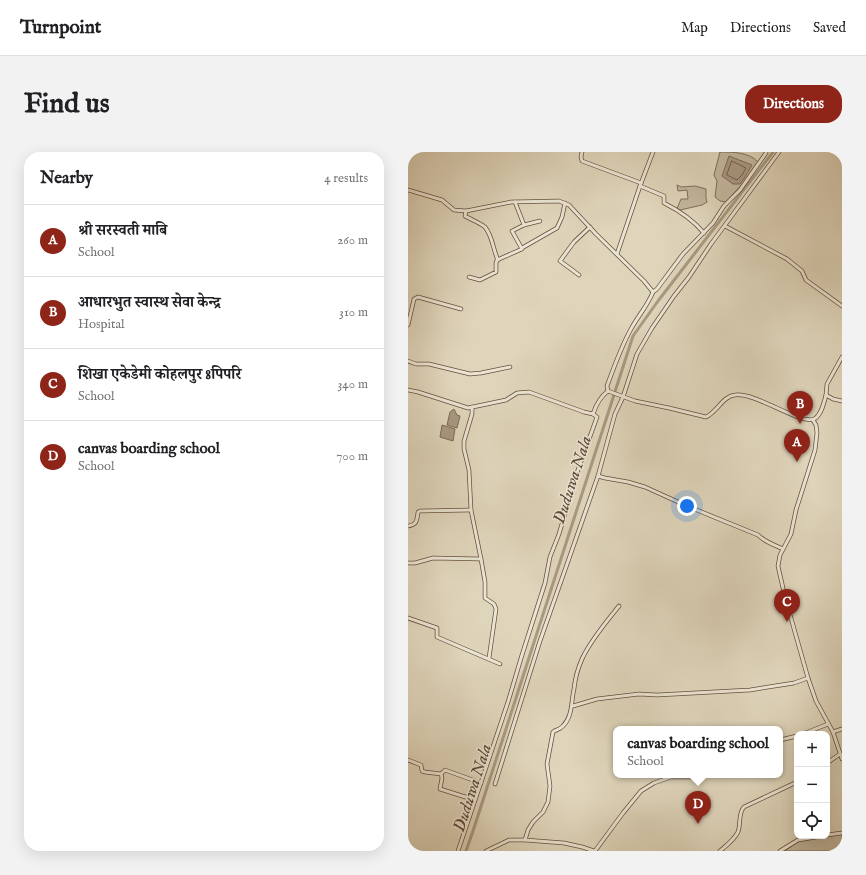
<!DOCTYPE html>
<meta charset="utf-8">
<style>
body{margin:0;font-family:"IM FELL English","Noto Serif Devanagari",serif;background:#f2f2f2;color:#202124}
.controls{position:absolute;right:12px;bottom:12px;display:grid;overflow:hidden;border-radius:8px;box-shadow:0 4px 16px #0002}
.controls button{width:36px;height:36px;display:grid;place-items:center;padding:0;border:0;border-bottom:1px solid #e0e0e0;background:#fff;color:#202124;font:20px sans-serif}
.you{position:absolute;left:279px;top:354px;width:14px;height:14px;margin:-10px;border:3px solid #fff;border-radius:50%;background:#1a73e8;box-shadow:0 0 0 6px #1a73e833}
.badge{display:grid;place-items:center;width:26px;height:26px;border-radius:50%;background:#8f2418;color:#fff;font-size:13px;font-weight:700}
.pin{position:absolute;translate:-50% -33px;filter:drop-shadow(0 1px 2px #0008)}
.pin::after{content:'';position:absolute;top:21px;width:14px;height:12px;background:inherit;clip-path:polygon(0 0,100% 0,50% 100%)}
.popup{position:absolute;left:205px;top:574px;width:170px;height:52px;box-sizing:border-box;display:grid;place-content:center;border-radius:8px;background:#fff;filter:drop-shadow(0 1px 3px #0005);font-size:13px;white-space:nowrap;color:#757577}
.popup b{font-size:15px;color:#202124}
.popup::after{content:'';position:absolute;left:50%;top:100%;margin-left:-8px;border:8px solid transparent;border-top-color:#fff}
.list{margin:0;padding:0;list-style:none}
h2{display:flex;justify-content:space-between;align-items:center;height:52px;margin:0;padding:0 16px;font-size:17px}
h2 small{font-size:13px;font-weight:400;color:#757577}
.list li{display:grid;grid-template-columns:26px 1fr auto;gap:12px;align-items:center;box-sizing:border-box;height:72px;padding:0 16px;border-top:1px solid #e0e0e0}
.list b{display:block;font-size:15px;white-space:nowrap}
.list p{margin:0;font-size:13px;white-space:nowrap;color:#757577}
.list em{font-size:13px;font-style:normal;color:#757577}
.icon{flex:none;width:22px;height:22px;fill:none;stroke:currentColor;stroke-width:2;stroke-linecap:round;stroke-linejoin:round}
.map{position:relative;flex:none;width:434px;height:699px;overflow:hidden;border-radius:16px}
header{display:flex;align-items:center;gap:24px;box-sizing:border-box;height:56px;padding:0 20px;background:#fff;border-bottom:1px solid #e0e0e0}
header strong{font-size:19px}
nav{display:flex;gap:22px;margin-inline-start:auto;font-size:14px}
.intro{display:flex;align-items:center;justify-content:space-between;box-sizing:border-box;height:96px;padding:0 24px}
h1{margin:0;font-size:28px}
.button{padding:10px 18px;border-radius:16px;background:#8f2418;color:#fff;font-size:14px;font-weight:700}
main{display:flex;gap:24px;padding:0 24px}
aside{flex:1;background:#fff;border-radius:16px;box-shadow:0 4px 16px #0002}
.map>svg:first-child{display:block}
.green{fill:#c3b79e;stroke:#806e58}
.water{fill:#a89982;stroke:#7d6a55}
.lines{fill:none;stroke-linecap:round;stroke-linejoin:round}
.shore{stroke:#725e4a;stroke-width:1}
.canal{stroke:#a89982;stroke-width:3}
.minor-casing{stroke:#66503c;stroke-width:4.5}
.minor{stroke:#eae4d3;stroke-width:3}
.labels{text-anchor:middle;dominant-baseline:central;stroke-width:3;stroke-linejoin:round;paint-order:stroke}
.water-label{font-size:17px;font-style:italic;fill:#5d4734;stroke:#eae4d3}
</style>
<header>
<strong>Turnpoint</strong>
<nav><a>Map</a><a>Directions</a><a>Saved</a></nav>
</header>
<div class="intro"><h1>Find us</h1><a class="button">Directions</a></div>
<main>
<aside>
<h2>Nearby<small>4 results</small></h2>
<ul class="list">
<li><span class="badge">A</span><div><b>श्री सरस्वती माबि</b><p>School</p></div><em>260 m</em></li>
<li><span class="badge">B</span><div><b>आधारभुत स्वास्थ सेवा केन्द्र</b><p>Hospital</p></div><em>310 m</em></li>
<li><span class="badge">C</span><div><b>शिखा एकेडेमी कोहलपुर 8पिपरि</b><p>School</p></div><em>340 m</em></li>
<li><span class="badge">D</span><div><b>canvas boarding school</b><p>School</p></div><em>700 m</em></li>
</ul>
</aside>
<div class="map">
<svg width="434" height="699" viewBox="0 0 434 699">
<rect width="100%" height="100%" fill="#dfd5bb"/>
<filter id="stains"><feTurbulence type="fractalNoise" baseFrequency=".005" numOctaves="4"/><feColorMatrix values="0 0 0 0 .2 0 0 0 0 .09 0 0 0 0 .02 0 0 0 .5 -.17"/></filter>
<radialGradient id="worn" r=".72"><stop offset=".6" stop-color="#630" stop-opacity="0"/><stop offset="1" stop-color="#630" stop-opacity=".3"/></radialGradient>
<g class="green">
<path d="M 312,0 C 325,0 341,0 350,10 L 336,30 L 318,50 L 312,49 L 307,45 L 309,29 L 306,23 Z"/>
<path d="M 269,33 L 273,35 L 287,34 L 298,37 L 298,46 L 299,50 L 294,53 L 268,59 L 273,47 L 280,47 L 279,38 L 270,39 Z"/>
<path d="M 434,682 L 434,699 L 377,699 L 391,689 Z"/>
</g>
<g class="water">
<path d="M 321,4 L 344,13 L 337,25 L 332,32 L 325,32 L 314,24 Z"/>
<path d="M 46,257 L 49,263 L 52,264 L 49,276 L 39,273 L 42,260 Z"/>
<path d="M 34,273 L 47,277 L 45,289 L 32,285 Z"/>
</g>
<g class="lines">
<path class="shore" d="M 324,9 L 338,16 L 334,23 L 329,28 L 319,23 Z"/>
<path class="canal" d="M 58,699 L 65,679 L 225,184 L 250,149 L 365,0"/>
<g class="minor-casing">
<g id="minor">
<path d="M 174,0 L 173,5 L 174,9 L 233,31"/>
<path d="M 232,34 L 256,44 L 256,51 C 270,58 285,68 296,81"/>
<path d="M 0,38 L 34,48 L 46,58 L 58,59 L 103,50 L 151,49 L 161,53 L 188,82 L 236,129 L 245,140 L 249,137 L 275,102 L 305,71 L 316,54 L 332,38 L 358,1"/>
<path d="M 58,59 L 57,64 C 62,67 74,72 77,75 C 85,85 85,98 90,108"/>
<path d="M 116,73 L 132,69"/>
<path d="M 317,74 L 379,107 L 394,119 L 398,128 L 434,154"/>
<path d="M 114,96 L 149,76 L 154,65 L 157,51"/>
<path d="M 209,102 L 232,34 L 245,0"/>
<path d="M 171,123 L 152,109 L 166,90 L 182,75"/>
<path d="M 61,125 L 72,128 L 88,120 L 88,111 L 89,108 L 114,97 L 104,79 L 116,73 L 107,50"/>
<path d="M 0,173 L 6,147 L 10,145 L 53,157"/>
<path d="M 0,209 L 8,212 L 21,212 L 62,222 L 73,221 L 102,215"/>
<path d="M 0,238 L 10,240 L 60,256 L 98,248 L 109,241 L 121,240 L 176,260 L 185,262 L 189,265 L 170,318 L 151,382 L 142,405 L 137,431 L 114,503 L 100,550 L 50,699"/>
<path d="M 200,239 L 227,249 L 261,256 L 298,265 C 309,260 315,244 327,243 C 348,240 392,273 406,267 C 413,264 416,251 418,243 L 425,247 L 434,249"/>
<path d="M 200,239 L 199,234 C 206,215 213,195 223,177 C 230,164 240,153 245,140"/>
<path d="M 418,243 L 419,232 L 434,205"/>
<path d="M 185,262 C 188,253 192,245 200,239"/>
<path d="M 405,268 L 408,273 L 409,281 L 407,298 L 388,358 L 383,382 L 372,403 L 370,414 L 377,445 L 400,526 L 408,549 L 425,580 L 434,607"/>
<path d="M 190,324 L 197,326 L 220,330 L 237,335 L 279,354 L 350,383 C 358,391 365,392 375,397"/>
<path d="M 0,374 C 9,373 9,368 10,360 L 12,359 L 63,358"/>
<path d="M 73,407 L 77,430 L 77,446 L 86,452 L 88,457 L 81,506"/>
<path d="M 0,411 L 7,411 L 25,406 L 73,407 L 63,358 L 61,318 L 56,297 L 56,289 L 64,262 L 64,255"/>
<path d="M 0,466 L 29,476 L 29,485 L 92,512"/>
<path d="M 165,554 L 189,547 L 231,542 L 249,543 L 342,538 L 386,531 L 400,526"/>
<path d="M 425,580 L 434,577"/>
<path d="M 395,582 L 420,572"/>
<path d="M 372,588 L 389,584"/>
<path d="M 0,608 L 13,613 L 14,619 L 17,620 L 33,622 L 34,626 L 32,637 L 67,648"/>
<path d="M 419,611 L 432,602"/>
<path d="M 33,622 L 37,618 L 73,631"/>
<path d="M 87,632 L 132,489 L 190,324 L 207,262 L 215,245 L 229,202 L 244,176 L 266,144 L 281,125 L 303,92 L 371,0"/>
<path d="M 419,683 L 434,681"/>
<path d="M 117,688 L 120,678 L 125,670 L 135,660 L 140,650 L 142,634 L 139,612 L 145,580 C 148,577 152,578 155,574 C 165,564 163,549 166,537 C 167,527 170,516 174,507 C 182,489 199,469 211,454"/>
<path d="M 78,699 L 101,688 L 117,688 L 156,691 L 174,695 L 186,699"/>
<path d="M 187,699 L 215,661 L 233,639 L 246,631 L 263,625 L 291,625 L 295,623"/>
<path d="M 312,699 C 319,693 326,688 330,680 C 333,672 330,661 336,655 L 389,630"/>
<path d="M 372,699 L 390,688 L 414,684"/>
</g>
</g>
<use href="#minor" class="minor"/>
</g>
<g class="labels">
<g class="water-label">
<text transform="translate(165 328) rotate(-72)">Duduwa Nala</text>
<text transform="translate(65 636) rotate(-72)">Duduwa Nala</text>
</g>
</g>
<rect width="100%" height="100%" filter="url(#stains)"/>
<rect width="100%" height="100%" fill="url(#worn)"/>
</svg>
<div class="controls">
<button>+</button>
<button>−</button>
<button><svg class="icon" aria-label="locate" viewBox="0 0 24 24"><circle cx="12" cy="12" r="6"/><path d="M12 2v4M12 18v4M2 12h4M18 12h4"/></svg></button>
</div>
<div class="you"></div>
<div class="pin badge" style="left:389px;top:310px">A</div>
<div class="pin badge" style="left:392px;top:272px">B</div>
<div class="pin badge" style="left:379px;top:470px">C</div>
<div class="pin badge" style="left:290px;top:672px">D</div>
<div class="popup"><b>canvas boarding school</b>School</div>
</div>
</main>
